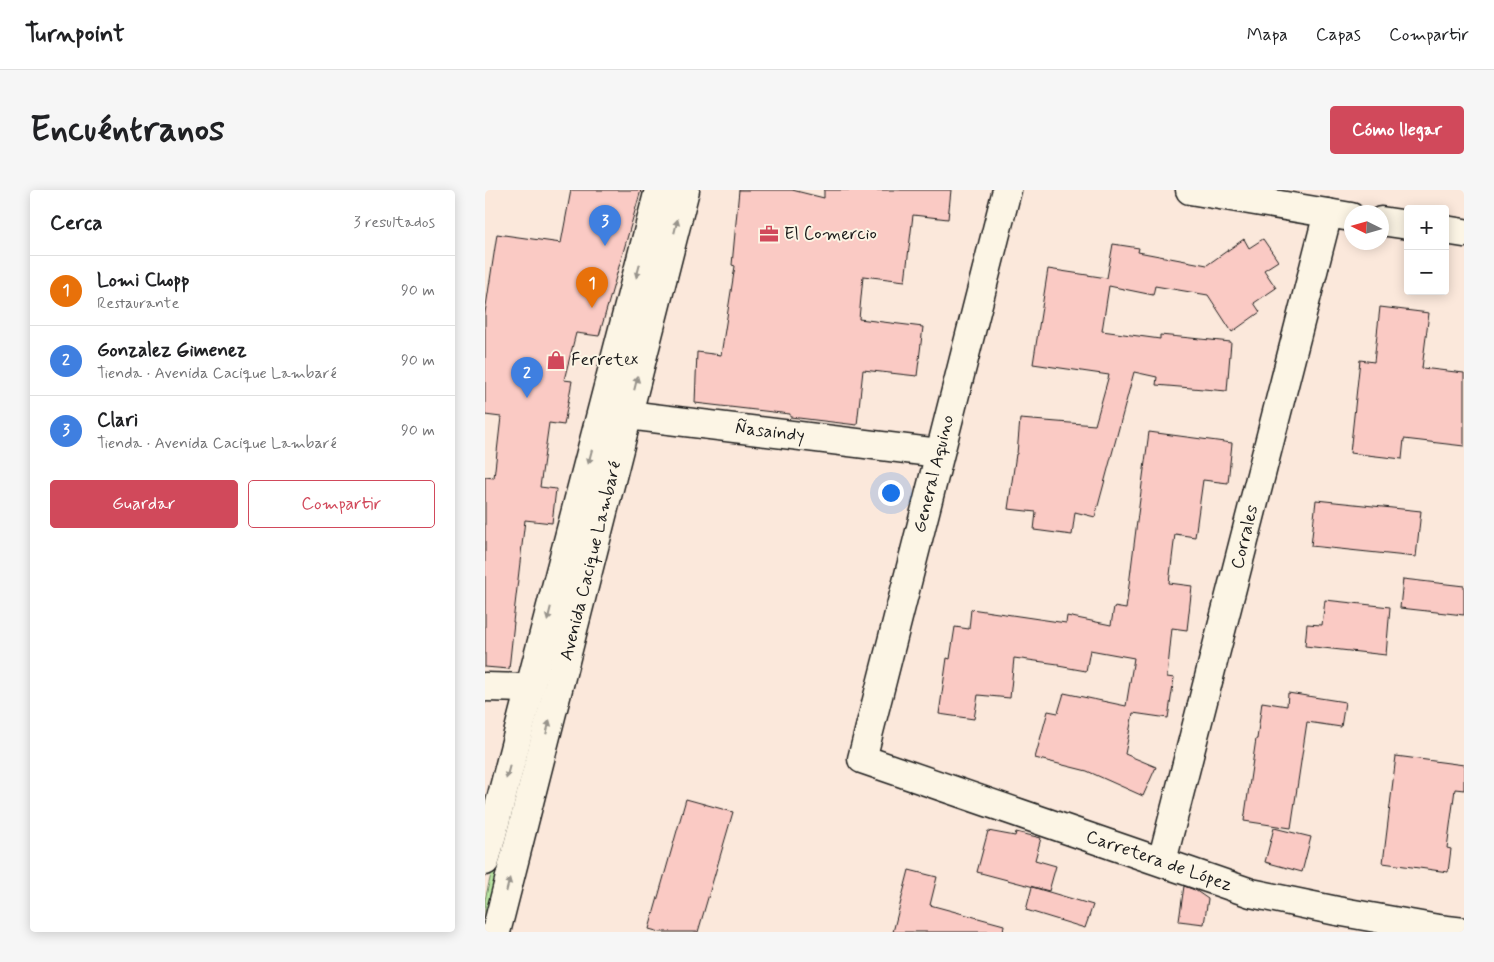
<!DOCTYPE html>
<html lang="es">
<meta charset="utf-8">
<style>
body{margin:0;font-family:Mynerve,sans-serif;background:#f6f6f6;color:#202124}
.controls{position:absolute;right:15px;top:15px;display:grid;overflow:hidden;border-radius:5px;box-shadow:0 2px 12px #0003}
.controls button{width:45px;height:45px;display:grid;place-items:center;padding:0;border:0;border-bottom:1px solid #e0e0e0;background:#fff;color:#202124;font:25px sans-serif}
.compass{position:absolute;left:859px;top:15px;width:45px;height:45px;border-radius:50%;background:#fff;box-shadow:0 2px 12px #0003;rotate:275deg}
.you{position:absolute;left:405px;top:302px;width:18px;height:18px;margin:-12px;border:4px solid #fff;border-radius:50%;background:#1a73e8;box-shadow:0 0 0 8px #1a73e833}
.badge{display:grid;place-items:center;width:32px;height:32px;border-radius:50%;background:#d1495b;color:#fff;font-size:16px;font-weight:700}
.pin{position:absolute;translate:-50% -41px;filter:drop-shadow(0 1px 2px #0008)}
.pin::after{content:'';position:absolute;top:26px;width:18px;height:15px;background:inherit;clip-path:polygon(0 0,100% 0,50% 100%)}
.list{margin:0;padding:0;list-style:none}
h2{display:flex;justify-content:space-between;align-items:center;height:65px;margin:0;padding:0 20px;font-size:21px}
h2 small{font-size:16px;font-weight:400;color:#757577}
.list li{display:grid;grid-template-columns:32px 1fr auto;gap:15px;align-items:center;box-sizing:border-box;height:70px;padding:0 20px;border-top:1px solid #e0e0e0}
.list b{display:block;font-size:19px;white-space:nowrap}
.list p{margin:0;font-size:16px;white-space:nowrap;color:#757577}
.list em{font-size:16px;font-style:normal;color:#757577}
.actions{display:flex;gap:10px;padding:15px 20px}
.actions a{flex:1;padding:11px 0;border:1px solid #d1495b;border-radius:5px;text-align:center;font-size:18px;color:#d1495b}
.actions .main{background:#d1495b;color:#fff}
.map{position:relative;flex:none;width:979px;height:742px;overflow:hidden;border-radius:5px}
header{display:flex;align-items:center;gap:30px;box-sizing:border-box;height:70px;padding:0 25px;background:#fff;border-bottom:1px solid #e0e0e0}
header strong{font-size:24px}
nav{display:flex;gap:28px;margin-inline-start:auto;font-size:18px}
.intro{display:flex;align-items:center;justify-content:space-between;box-sizing:border-box;height:120px;padding:0 30px}
h1{margin:0;font-size:35px}
.button{padding:12px 22px;border-radius:5px;background:#d1495b;color:#fff;font-size:18px;font-weight:700}
main{display:flex;gap:30px;padding:0 30px}
aside{flex:1;background:#fff;border-radius:5px;box-shadow:0 2px 12px #0003}
.map>svg:first-child{display:block}
.green{fill:#bae6a3;stroke:#6b8160}
.building{fill:#facac4;stroke:#1c1c1c}
.lines{fill:none;stroke-linecap:round;stroke-linejoin:round}
.minor-casing{stroke:#1c1c1c;stroke-width:31}
.major-casing{stroke:#1c1c1c;stroke-width:31}
.minor{stroke:#fcf5e5;stroke-width:28}
.major{stroke:#fcf5e5;stroke-width:28}
.oneway{fill:#97938b}
.labels{text-anchor:middle;dominant-baseline:central;stroke-width:4;stroke-linejoin:round;paint-order:stroke}
.poi-label{font-size:18px;fill:#1c1c1c;stroke:#fcf5e5;text-anchor:start}
.street-label{font-size:18px;fill:#1c1c1c;stroke:#fcf5e5}
</style>
<header>
<strong>Turnpoint</strong>
<nav><a>Mapa</a><a>Capas</a><a>Compartir</a></nav>
</header>
<div class="intro"><h1>Encuéntranos</h1><a class="button">Cómo llegar</a></div>
<main>
<aside>
<h2>Cerca<small>3 resultados</small></h2>
<ul class="list">
<li><span class="badge" style="background:#e8710a">1</span><div><b>Lomi Chopp</b><p>Restaurante</p></div><em>90 m</em></li>
<li><span class="badge" style="background:#3f7fe0">2</span><div><b>Gonzalez Gimenez</b><p>Tienda · Avenida Cacique Lambaré</p></div><em>90 m</em></li>
<li><span class="badge" style="background:#3f7fe0">3</span><div><b>Clari</b><p>Tienda · Avenida Cacique Lambaré</p></div><em>90 m</em></li>
</ul>
<div class="actions"><a class="main">Guardar</a><a>Compartir</a></div>
</aside>
<div class="map">
<svg width="979" height="742" viewBox="0 0 979 742">
<rect width="100%" height="100%" fill="#fbe8db"/>
<filter id="ink" filterUnits="userSpaceOnUse"><feTurbulence type="fractalNoise" baseFrequency=".02" numOctaves="2"/><feDisplacementMap in="SourceGraphic" scale="10" xChannelSelector="R" yChannelSelector="G"/><feConvolveMatrix kernelMatrix="1 2 1 2 8 2 1 2 1" color-interpolation-filters="sRGB"/></filter>
<g filter="url(#ink)">
<path class="green" d="M 19,645 L 22,646 L 0,742 L 0,710 L 15,646 Z"/>
<g class="building">
<path d="M 86,0 L 156,0 L 114,146 L 91,143 L 79,190 L 87,191 L 79,235 L 64,233 L 55,297 L 71,299 L 67,333 L 40,330 L 28,432 L 29,432 L 24,479 L 0,477 L 0,287 L 9,288 L 16,227 L 0,225 L 0,123 L 12,44 L 76,53 Z"/>
<path d="M 254,0 L 307,0 L 339,8 L 339,0 L 466,0 L 463,29 L 428,25 L 420,91 L 378,86 L 374,129 L 438,137 L 432,186 L 378,180 L 372,235 L 305,227 L 305,224 L 210,213 L 212,162 L 236,165 L 250,76 L 247,75 Z"/>
<path d="M 759,49 L 764,58 L 778,49 L 793,71 L 779,80 L 791,98 L 769,113 L 775,122 L 747,142 L 723,105 L 670,96 L 668,105 L 624,96 L 617,141 L 675,149 L 675,145 L 746,152 L 742,201 L 671,195 L 672,187 L 649,182 L 610,327 L 590,322 L 587,345 L 549,340 L 551,322 L 523,319 L 531,264 L 532,264 L 535,229 L 610,235 L 624,185 L 548,174 L 563,79 L 622,88 L 628,54 L 654,58 L 653,62 L 722,75 Z"/>
<path d="M 895,117 L 944,123 L 937,178 L 979,183 L 979,256 L 919,249 L 917,269 L 865,263 L 875,170 L 889,172 Z"/>
<path d="M 664,242 L 747,253 L 743,293 L 718,290 L 710,347 L 690,344 L 684,393 L 707,396 L 702,440 L 687,438 L 682,487 L 689,488 L 683,528 L 648,523 L 640,564 L 671,577 L 658,606 L 602,581 L 550,568 L 563,521 L 573,523 L 579,503 L 641,516 L 649,468 L 605,460 L 601,481 L 573,476 L 573,474 L 529,468 L 525,508 L 493,505 L 489,529 L 454,524 L 462,468 L 465,469 L 470,437 L 484,439 L 486,419 L 581,433 L 582,426 L 626,435 L 629,417 L 641,419 L 651,339 Z"/>
<path d="M 831,310 L 936,321 L 931,367 L 826,356 Z"/>
<path d="M 918,389 L 979,396 L 979,425 L 915,418 Z"/>
<path d="M 840,410 L 905,417 L 901,465 L 820,456 L 822,434 L 837,435 Z"/>
<path d="M 803,503 L 860,512 L 856,537 L 822,532 L 806,638 L 759,631 L 771,549 L 772,549 L 777,512 L 802,516 Z"/>
<path d="M 911,566 L 979,575 L 979,600 L 970,599 L 962,658 L 966,659 L 963,682 L 898,673 Z"/>
<path d="M 201,609 L 248,622 L 213,742 L 175,742 L 164,739 Z"/>
<path d="M 789,638 L 826,647 L 817,682 L 780,672 Z"/>
<path d="M 503,641 L 530,646 L 531,642 L 556,648 L 550,670 L 571,676 L 564,701 L 492,682 Z"/>
<path d="M 424,680 L 452,687 L 445,715 L 519,735 L 518,742 L 408,742 Z"/>
<path d="M 699,696 L 710,700 L 723,709 L 719,734 L 694,731 Z"/>
<path d="M 547,697 L 608,715 L 600,738 L 541,720 Z"/>
</g>
<g class="lines">
<g class="minor-casing">
<g id="minor">
<path d="M 522,0 L 377,569 L 766,703 L 852,721 L 953,739 L 979,742"/>
<path d="M 705,0 L 866,27"/>
<path d="M 896,31 L 923,35"/>
<path d="M 960,40 L 979,43"/>
<path d="M 121,221 L 143,225 L 454,263"/>
<path d="M 0,497 L 45,498"/>
<path d="M 677,671 L 843,23"/>
</g>
</g>
<g class="major-casing">
<g id="major">
<path d="M 0,671 L 174,0"/>
<path d="M 11,742 L 200,0"/>
</g>
</g>
<use href="#minor" class="minor"/>
<use href="#major" class="major"/>
</g>
<defs><path id="oneway-solid" d="M-6-.8H1V-3.2L6.5 0L1 3.2V.8H-6Z" transform="scale(1.25)"/></defs>
<g class="oneway">
<use href="#oneway-solid" transform="translate(191 36) rotate(-76)"/>
<use href="#oneway-solid" transform="translate(153 81) rotate(105)"/>
<use href="#oneway-solid" transform="translate(151 193) rotate(-76)"/>
<use href="#oneway-solid" transform="translate(105 267) rotate(105)"/>
<use href="#oneway-solid" transform="translate(64 424) rotate(104)"/>
<use href="#oneway-solid" transform="translate(63 537) rotate(-76)"/>
<use href="#oneway-solid" transform="translate(23 582) rotate(105)"/>
<use href="#oneway-solid" transform="translate(23 695) rotate(-76)"/>
</g>
</g>
<defs>
<g id="office-bare" transform="scale(1.5)"><path d="M-6-3h4V-5.5h4V-3h4V5H-6ZM-1-4.5V-3h2v-1.5ZM-6 0V1H6V0Z" fill="#d1495b" stroke="#fcf5e5" stroke-width="2.5" paint-order="stroke"/></g>
<g id="shop-bare" transform="scale(1.5)"><path d="M-5-2.5h2.3a2.7 3.5 0 0 1 5.4 0H5L5.5 6h-11ZM-1.5-2.5h3a1.5 2.3 0 0 0-3 0Z" fill="#d1495b" stroke="#fcf5e5" stroke-width="2.5" paint-order="stroke"/></g>
</defs>
<g fill-rule="evenodd">
<use href="#office-bare" x="284" y="44"/>
<use href="#shop-bare" x="71" y="170"/>
</g>
<g class="labels">
<g class="poi-label">
<text x="299" y="44">El Comercio</text>
<text x="86" y="170">Ferretex</text>
</g>
<g class="street-label">
<text transform="translate(285 242) rotate(7)">Ñasaindy</text>
<text transform="translate(449 284) rotate(-76)">General Aquino</text>
<text transform="translate(760 347) rotate(-76)">Corrales</text>
<text transform="translate(106 371) rotate(-76)">Avenida Cacique Lambaré</text>
<text transform="translate(674 671) rotate(19)">Carretera de López</text>
</g>
</g>
</svg>
<div class="controls">
<button>+</button>
<button>−</button>
</div>
<svg class="compass" viewBox="-18 -18 36 36"><path d="M0-13l5 13h-10z" fill="#e53935"/><path d="M0 13l5-13h-10z" fill="#757577"/></svg>
<div class="you"></div>
<div class="pin badge" style="left:107px;top:118px;background:#e8710a">1</div>
<div class="pin badge" style="left:42px;top:208px;background:#3f7fe0">2</div>
<div class="pin badge" style="left:120px;top:56px;background:#3f7fe0">3</div>
</div>
</main>
